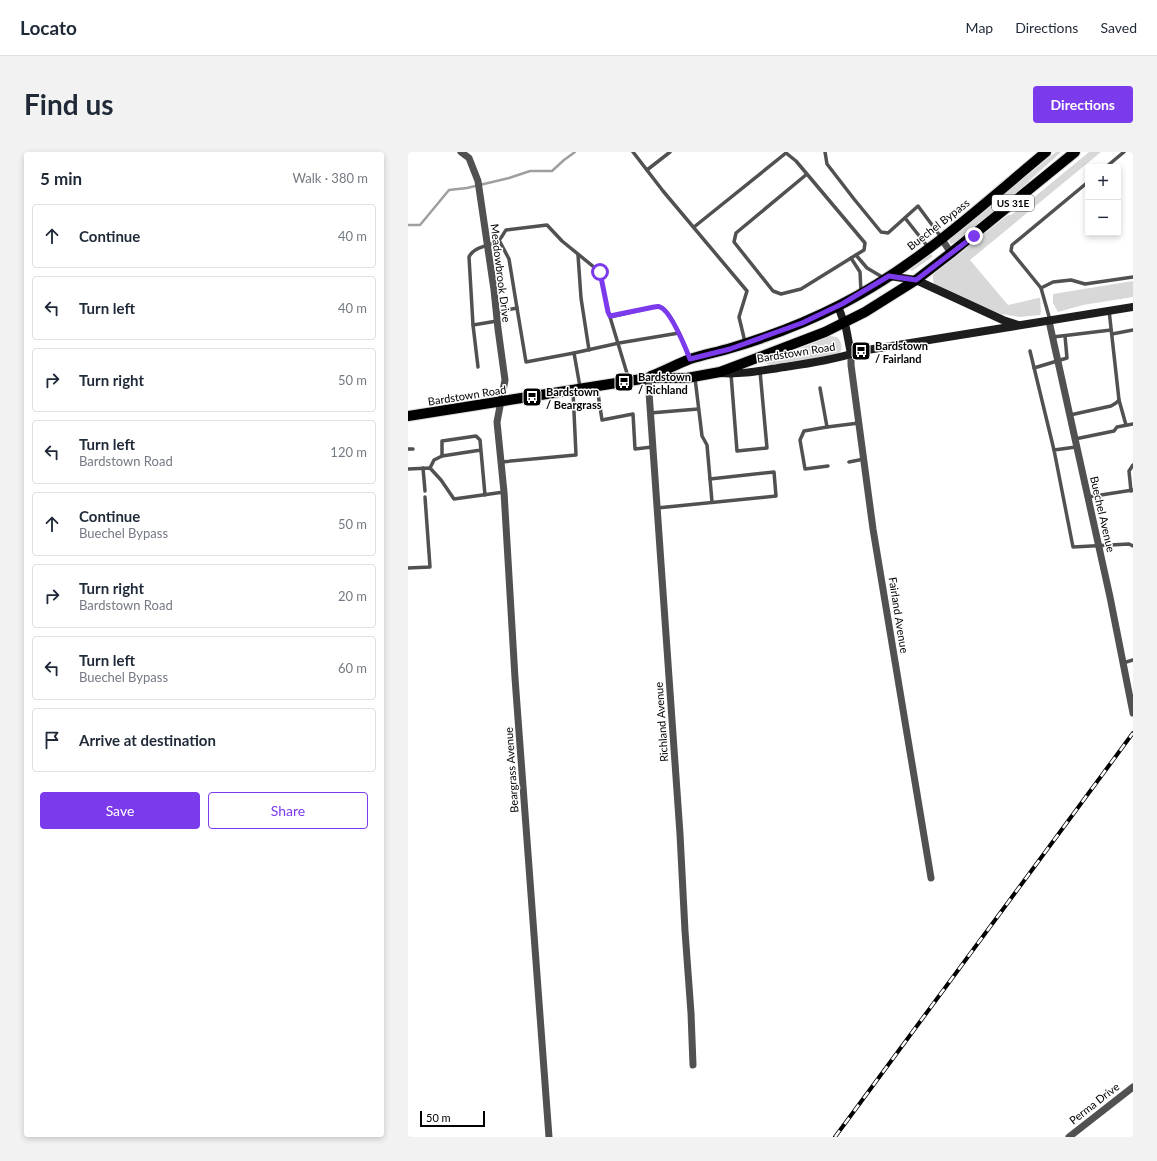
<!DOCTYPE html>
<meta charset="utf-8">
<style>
body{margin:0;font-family:Lato,sans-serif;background:#f2f2f3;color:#1f2937}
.controls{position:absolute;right:12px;top:12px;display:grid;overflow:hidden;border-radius:4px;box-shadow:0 2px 6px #0003}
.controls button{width:36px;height:36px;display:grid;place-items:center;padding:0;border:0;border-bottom:1px solid #e0e1e3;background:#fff;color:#1f2937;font:20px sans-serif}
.scale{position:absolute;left:12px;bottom:10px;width:65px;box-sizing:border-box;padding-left:4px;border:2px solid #000;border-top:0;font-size:11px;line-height:14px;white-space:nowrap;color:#000;-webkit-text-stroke:3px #fff;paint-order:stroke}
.stop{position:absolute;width:12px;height:12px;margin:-9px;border:3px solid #7c3aed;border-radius:50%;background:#fff}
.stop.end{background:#7c3aed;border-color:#fff;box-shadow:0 1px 4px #0008}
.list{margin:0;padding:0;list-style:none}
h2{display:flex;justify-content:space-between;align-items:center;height:52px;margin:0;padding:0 16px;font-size:17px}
h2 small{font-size:13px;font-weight:400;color:#747a83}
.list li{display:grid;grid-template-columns:26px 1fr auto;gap:12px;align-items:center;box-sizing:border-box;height:64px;margin:0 8px 8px;padding:0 8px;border:1px solid #e0e1e3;border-radius:4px}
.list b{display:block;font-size:15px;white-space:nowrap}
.list p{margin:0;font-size:13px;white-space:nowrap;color:#747a83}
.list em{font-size:13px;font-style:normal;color:#747a83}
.actions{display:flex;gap:8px;padding:12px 16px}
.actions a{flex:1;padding:9px 0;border:1px solid #7c3aed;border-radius:4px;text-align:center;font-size:14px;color:#7c3aed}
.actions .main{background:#7c3aed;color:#fff}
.icon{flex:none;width:22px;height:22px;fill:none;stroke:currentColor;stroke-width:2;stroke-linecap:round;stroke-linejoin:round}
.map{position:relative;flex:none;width:725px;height:985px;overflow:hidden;border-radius:4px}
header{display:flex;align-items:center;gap:24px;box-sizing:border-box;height:56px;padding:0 20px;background:#fff;border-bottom:1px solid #e0e1e3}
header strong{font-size:19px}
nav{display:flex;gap:22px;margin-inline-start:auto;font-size:14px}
.intro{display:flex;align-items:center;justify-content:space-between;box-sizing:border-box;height:96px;padding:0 24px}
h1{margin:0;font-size:28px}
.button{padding:10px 18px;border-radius:4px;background:#7c3aed;color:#fff;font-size:14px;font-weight:700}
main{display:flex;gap:24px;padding:0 24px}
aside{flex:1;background:#fff;border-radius:4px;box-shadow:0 2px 6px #0003}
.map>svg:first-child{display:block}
.green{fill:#d8d8d8}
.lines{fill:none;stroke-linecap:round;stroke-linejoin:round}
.stream{stroke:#9f9f9f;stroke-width:2.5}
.primary-casing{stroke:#dbdbdb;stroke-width:12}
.service{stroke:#515151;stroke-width:3.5}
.minor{stroke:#515151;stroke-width:7}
.secondary{stroke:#1e1e1e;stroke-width:8}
.primary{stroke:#000;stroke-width:10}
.rail-casing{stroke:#000;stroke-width:4}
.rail{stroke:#fff;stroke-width:2.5;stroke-dasharray:8;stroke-linecap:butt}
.route{stroke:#7c3aed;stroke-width:5}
.labels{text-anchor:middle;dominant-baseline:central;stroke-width:3;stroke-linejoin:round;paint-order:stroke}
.shield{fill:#fff;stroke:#4c4c4c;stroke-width:1}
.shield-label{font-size:10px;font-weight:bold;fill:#000}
.street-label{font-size:11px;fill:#000;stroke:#fff}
.poi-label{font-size:11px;font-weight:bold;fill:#000;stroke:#fff;text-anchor:start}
</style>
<header>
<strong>Locato</strong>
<nav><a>Map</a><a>Directions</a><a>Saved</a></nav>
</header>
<div class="intro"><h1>Find us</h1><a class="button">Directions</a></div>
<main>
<aside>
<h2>5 min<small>Walk · 380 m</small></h2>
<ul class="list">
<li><svg class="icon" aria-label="ahead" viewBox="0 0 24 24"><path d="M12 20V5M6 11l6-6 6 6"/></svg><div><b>Continue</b></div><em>40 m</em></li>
<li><svg class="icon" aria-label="left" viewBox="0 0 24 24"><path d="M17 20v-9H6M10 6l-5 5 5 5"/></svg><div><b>Turn left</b></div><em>40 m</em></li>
<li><svg class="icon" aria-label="right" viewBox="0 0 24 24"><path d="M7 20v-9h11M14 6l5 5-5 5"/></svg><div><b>Turn right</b></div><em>50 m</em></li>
<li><svg class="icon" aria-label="left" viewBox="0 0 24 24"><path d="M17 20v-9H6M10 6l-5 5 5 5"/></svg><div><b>Turn left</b><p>Bardstown Road</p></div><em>120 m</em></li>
<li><svg class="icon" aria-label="ahead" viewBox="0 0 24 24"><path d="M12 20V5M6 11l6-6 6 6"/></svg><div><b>Continue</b><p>Buechel Bypass</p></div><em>50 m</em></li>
<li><svg class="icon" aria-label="right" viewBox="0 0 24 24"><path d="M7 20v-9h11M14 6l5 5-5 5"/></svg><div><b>Turn right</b><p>Bardstown Road</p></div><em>20 m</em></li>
<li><svg class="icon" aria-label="left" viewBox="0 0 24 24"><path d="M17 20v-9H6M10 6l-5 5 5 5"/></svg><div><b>Turn left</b><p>Buechel Bypass</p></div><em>60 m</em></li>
<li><svg class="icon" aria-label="arrive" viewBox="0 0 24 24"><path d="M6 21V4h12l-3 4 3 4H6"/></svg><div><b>Arrive at destination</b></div></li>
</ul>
<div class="actions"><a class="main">Save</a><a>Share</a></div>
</aside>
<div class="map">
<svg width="725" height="985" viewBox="0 0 725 985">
<rect width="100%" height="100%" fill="#fff"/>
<g class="green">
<path d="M 648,0 L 653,0 L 622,28 L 609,41 L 550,90 L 542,92 L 541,87 Z"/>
<path d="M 681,0 L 693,0 L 562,108 L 600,153 L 630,146 L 632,146 L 633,159 L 632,163 L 612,165 L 593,162 L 529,135 C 525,131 525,129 525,123 L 527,121 L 600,63 L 603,63 L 613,56 Z"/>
<path d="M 523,102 L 524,103 L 524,105 L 504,119 L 502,118 Z"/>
<path d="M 725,129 L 725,145 L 675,153 L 650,160 L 645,151 L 645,142 Z"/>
<path d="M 422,184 C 423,184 428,185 429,185 C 432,187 436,197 432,200 C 432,201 427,202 426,203 L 363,213 L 358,212 L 362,209 Z"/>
</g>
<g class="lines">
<path class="stream" d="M 0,73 L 12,73 L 41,38 L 59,36 L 101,26 L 122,19 L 144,19 L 156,8 L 167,0"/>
<g class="primary-casing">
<g id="primary">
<path d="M 243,224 C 256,219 269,212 282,207 C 295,203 309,200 323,196 C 360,185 397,171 432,153 C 509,114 573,54 638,0"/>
<path d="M 0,264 L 240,226 L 279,226 L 312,220 L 417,180 L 457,160 L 508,128 L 543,101 L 667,0"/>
</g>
</g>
<g class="service">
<path d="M 225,0 L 255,39 L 339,139 L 331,165 L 337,190"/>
<path d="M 417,0 L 419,12 L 446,47 L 473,80 L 480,81 L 510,54 L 533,85"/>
<path d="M 378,1 L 388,9 L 457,91 L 456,98 L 393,137 L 373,142 L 365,139 L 326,90 L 328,81 L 399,22"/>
<path d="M 698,15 L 716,0"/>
<path d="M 239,18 L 262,0"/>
<path d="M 497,66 L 520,95"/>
<path d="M 286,75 L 378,1"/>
<path d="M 170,103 L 173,146 L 181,198"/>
<path d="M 448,103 L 459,116 L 476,126"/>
<path d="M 443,106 L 452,120 L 453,140"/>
<path d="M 633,136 L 645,130 L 663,128 L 677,132 L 725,125"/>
<path d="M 109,156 L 118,210 L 166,201 L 172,235"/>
<path d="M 88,160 L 109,156 L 101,107 L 91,88"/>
<path d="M 202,165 L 221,228"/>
<path d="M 642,168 L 633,136 L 603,99 L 604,93 L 680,30"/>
<path d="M 65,173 L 61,105 C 66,94 80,95 90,89 C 93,87 95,82 98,78 L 139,73 L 154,89 L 192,120 L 200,160 L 202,165 L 246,155 C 248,155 251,154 253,155 C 263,159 278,196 281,206"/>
<path d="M 704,182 L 725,178"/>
<path d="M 645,185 L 703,178"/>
<path d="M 622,199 L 646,298"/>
<path d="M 166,201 L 211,191 L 271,181"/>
<path d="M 70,215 L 65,173 L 89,169"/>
<path d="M 626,216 L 659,206 L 657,184"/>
<path d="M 323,222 L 329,299 L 359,296 L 352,219"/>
<path d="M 189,235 L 194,268 L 225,262 L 227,297 L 244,295"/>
<path d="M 412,236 L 419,275 L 451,271"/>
<path d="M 711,248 L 718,273"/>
<path d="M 242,261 L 290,257"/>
<path d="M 662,263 L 703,254 L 708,251 L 711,248 L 701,158"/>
<path d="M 419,275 L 396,279 L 392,288 L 397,317 L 420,314"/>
<path d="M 667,287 L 706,279 L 709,275 L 725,272"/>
<path d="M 668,295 L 646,298 L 665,395 L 721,392 L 725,394"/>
<path d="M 0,297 L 5,297"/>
<path d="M 73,298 L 34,304 L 34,289 L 68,284 L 72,288 L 77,343"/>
<path d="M 93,310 L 168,303 L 165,239"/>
<path d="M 441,310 L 456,307"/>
<path d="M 15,316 L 17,339"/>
<path d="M 22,316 L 26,308 L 34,304"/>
<path d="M 0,317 L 22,316 L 33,328 L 46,347 L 96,340"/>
<path d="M 302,327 L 304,350"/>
<path d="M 723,339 L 721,319 L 725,313"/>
<path d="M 680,345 L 725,338"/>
<path d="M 249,356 L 368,344 L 366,320 L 302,327 L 299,293 L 294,284 L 287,226"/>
<path d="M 0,416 L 22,415 L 17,345"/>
<path d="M 715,511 L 725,508"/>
</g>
<g class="minor">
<path d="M 53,0 L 61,6 L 70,29 L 86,138 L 90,177 L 97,228 L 89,270 L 96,340 L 107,526 L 141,985"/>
<path d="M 533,86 L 543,101"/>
<path d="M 641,169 L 702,445 L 725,561"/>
<path d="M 443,202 L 443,213 L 465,377 L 523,726"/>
<path d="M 240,226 L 272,682 L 277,779 L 283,861 L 285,913"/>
<path d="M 661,985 L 725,935"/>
</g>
<g class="secondary">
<path d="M 481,124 L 508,128 L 595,168 L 610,173"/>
<path d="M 430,154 L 438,176 L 443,202"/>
<path d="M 312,221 C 334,223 356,218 377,215 C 403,211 429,207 453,199 L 725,155"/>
</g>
<use href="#primary" class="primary"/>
<g class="rail-casing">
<path id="rail" d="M 427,985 L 725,581"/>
</g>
<use href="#rail" class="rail"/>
</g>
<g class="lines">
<path class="route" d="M 192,120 L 200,160 L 202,164 L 246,155 C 248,155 250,154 252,155 C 263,159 278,197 282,207 L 322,197 L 394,171 L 434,152 L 481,124 L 508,128 L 566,84"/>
</g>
<defs>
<g id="bus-square" transform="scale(1)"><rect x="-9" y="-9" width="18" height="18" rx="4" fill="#000" stroke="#fff"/><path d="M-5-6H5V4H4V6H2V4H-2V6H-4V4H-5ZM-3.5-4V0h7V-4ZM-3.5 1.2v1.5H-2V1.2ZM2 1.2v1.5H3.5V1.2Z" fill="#fff"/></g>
</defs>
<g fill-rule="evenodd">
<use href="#bus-square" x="453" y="199"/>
<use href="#bus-square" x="216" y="230"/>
<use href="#bus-square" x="124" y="245"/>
</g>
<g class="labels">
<rect class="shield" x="584" y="43" width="42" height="16" rx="3"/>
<g class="shield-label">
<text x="605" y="51">US 31E</text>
</g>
<g class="street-label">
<text transform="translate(530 72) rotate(-38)">Buechel Bypass</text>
<text transform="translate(93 121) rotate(83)">Meadowbrook Drive</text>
<text transform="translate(388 200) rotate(-9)">Bardstown Road</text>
<text transform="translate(59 243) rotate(-9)">Bardstown Road</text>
<text transform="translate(695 362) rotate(77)">Buechel Avenue</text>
<text transform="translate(491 463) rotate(81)">Fairland Avenue</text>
<text transform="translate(253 570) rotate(-94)">Richland Avenue</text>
<text transform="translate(103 618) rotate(-94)">Beargrass Avenue</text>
<text transform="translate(686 951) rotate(-38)">Perma Drive</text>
</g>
<g class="poi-label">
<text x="467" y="193">Bardstown<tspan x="467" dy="13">/ Fairland</tspan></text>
<text x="230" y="224">Bardstown<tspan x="230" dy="13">/ Richland</tspan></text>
<text x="138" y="239">Bardstown<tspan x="138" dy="13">/ Beargrass</tspan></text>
</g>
</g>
</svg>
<div class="controls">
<button>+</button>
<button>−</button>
</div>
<div class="scale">50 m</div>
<div class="stop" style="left:192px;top:120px"></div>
<div class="stop end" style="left:566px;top:84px"></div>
</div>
</main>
